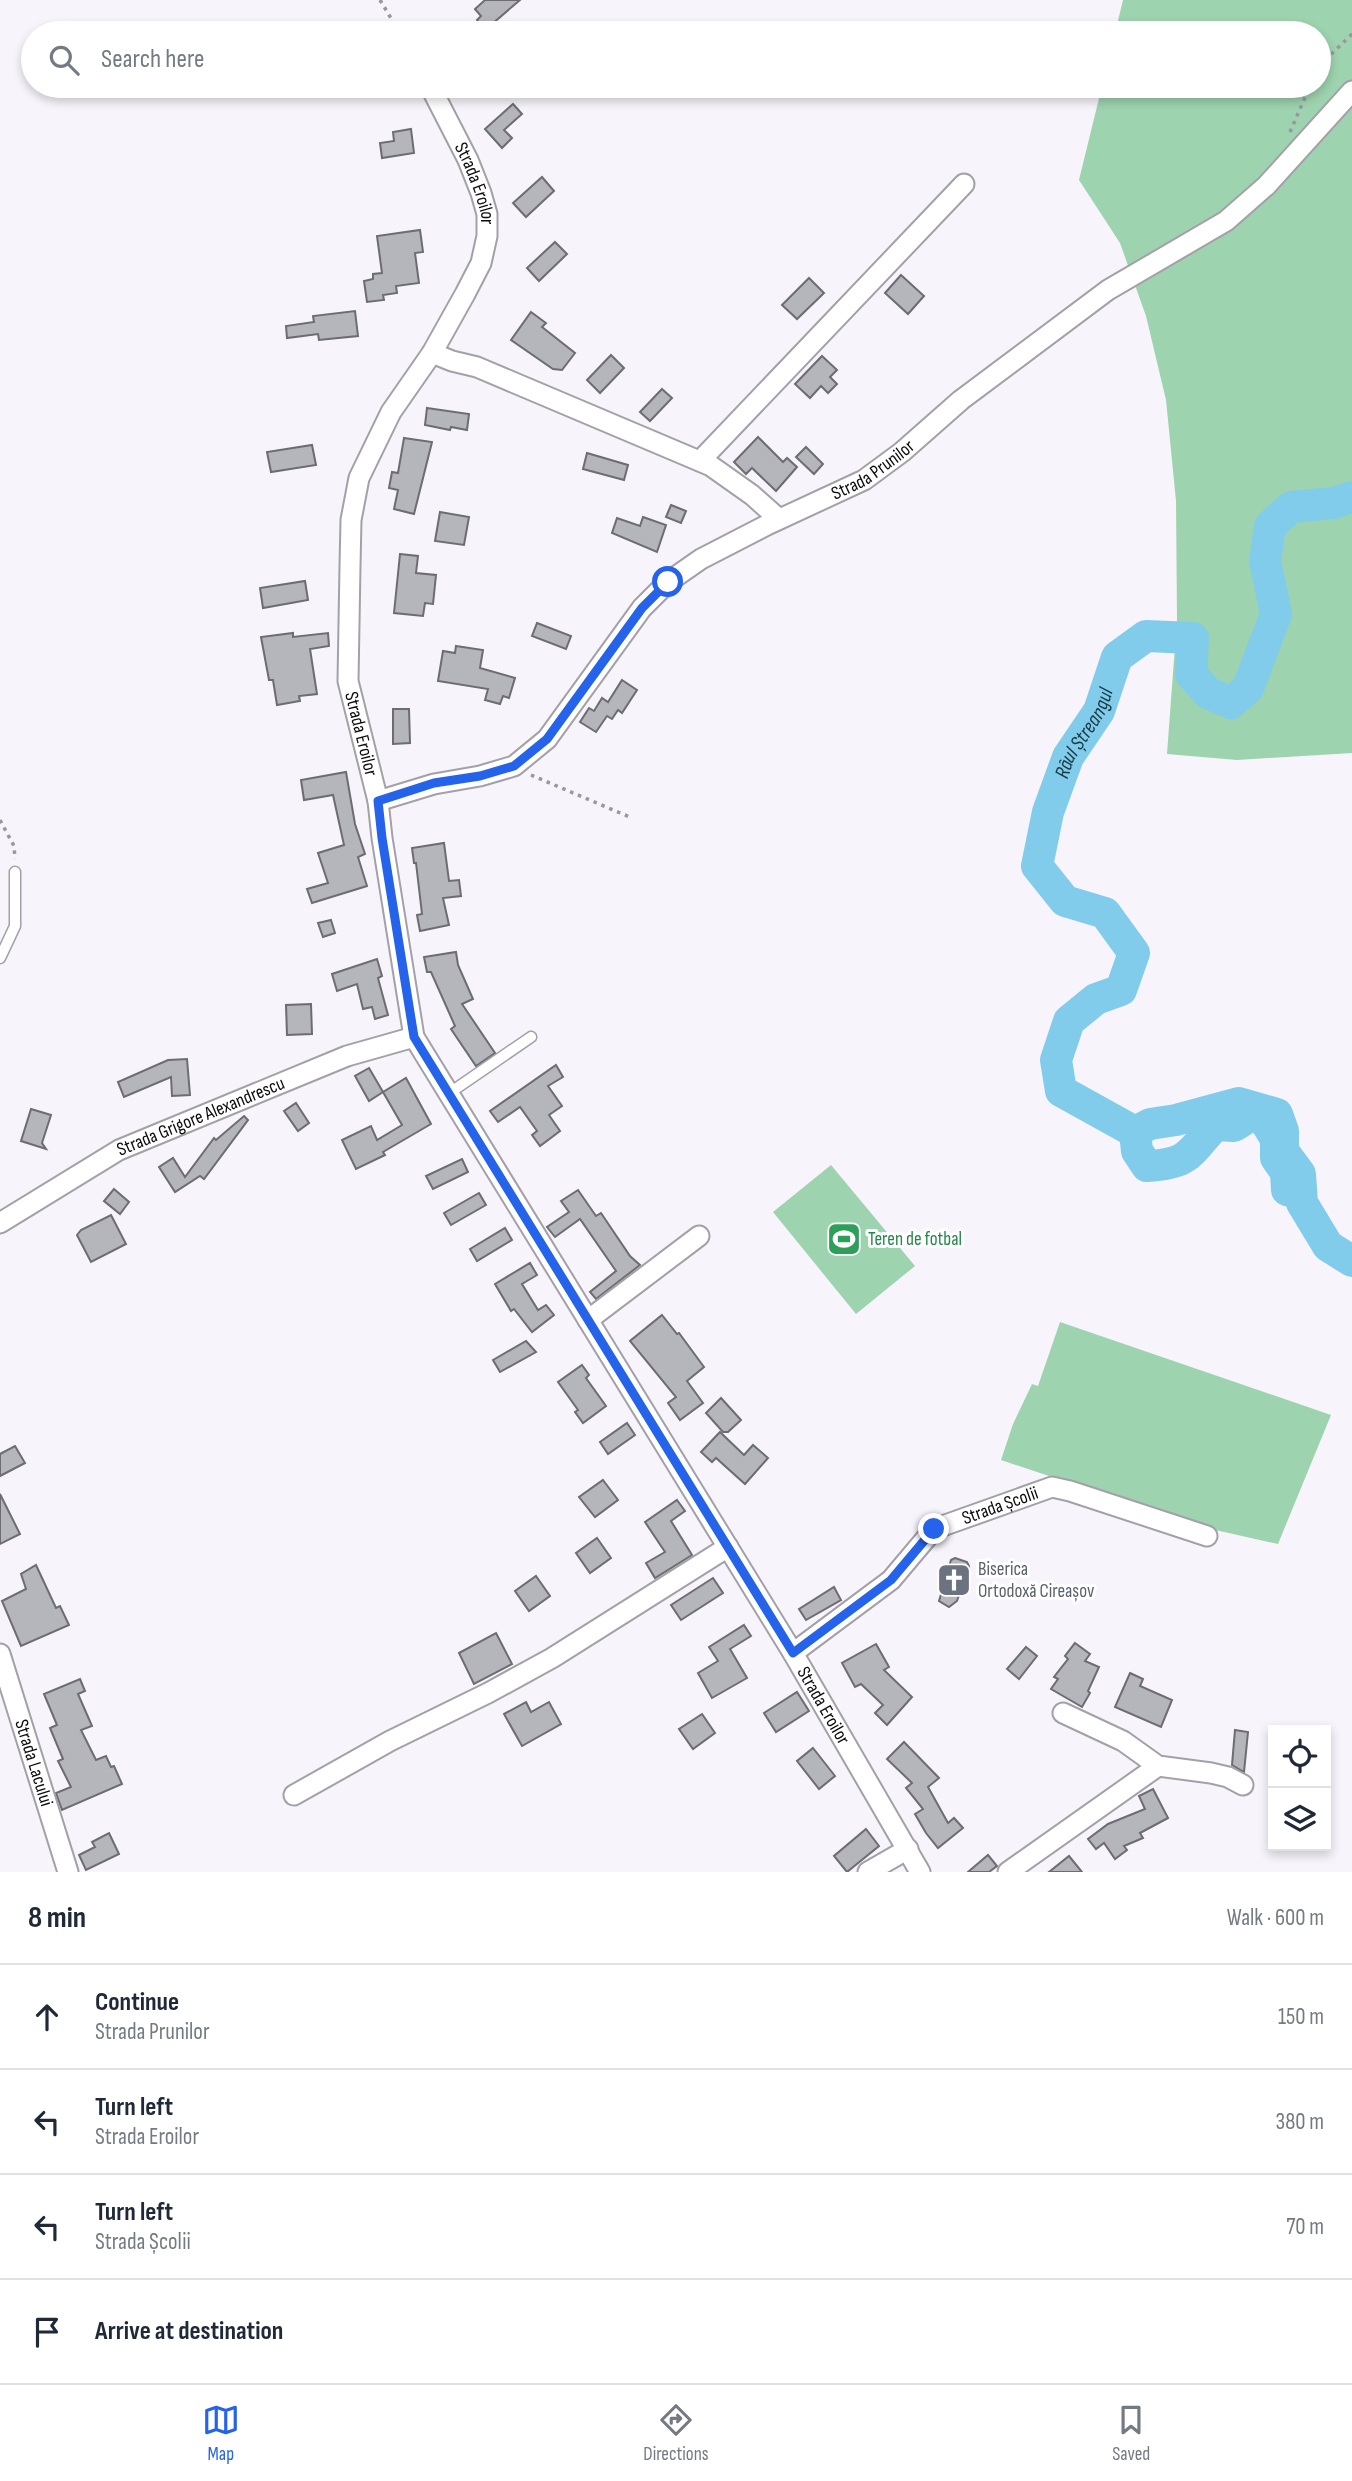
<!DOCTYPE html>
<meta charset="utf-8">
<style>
body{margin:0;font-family:"Sofia Sans Condensed",sans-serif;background:#f6f6f7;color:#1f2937}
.controls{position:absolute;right:21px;bottom:21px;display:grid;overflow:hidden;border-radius:0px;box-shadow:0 4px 10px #0003}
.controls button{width:63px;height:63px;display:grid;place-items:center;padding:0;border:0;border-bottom:2px solid #e0e1e3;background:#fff;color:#1f2937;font:35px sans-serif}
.stop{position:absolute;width:21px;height:21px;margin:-16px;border:5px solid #2563eb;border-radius:50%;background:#fff}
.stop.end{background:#2563eb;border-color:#fff;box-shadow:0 2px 7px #0008}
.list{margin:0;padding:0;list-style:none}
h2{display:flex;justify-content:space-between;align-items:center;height:91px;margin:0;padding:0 28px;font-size:30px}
h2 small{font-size:23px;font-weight:400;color:#747a83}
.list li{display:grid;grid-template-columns:46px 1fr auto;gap:21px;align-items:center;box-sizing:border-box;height:105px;padding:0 28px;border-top:2px solid #e0e1e3}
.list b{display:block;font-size:26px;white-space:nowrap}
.list p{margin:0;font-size:23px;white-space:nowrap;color:#747a83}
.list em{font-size:23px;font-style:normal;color:#747a83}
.icon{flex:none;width:38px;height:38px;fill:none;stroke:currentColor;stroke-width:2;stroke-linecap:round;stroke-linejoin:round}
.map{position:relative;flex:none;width:1352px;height:1872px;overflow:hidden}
.search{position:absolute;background:#fff;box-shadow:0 4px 10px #0003;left:21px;right:21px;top:21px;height:77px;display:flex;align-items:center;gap:18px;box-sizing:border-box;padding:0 24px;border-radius:38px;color:#747a83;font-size:26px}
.sheet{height:511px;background:#fff}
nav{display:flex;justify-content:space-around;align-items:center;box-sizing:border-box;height:98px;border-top:2px solid #e0e1e3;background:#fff;font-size:19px;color:#747a83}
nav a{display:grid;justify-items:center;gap:4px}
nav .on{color:#2563eb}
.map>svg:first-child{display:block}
.green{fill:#9ed3af}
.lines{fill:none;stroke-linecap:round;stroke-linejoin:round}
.river{stroke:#81cceb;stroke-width:32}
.building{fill:#b5b6bc;stroke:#6c6c72;stroke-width:2}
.lane-casing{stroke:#a3a1a7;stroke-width:13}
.street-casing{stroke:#a3a1a7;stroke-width:23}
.path{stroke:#99979c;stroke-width:3.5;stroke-dasharray:3.5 5;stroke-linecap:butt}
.lane{stroke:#fff;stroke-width:10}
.street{stroke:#fff;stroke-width:19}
.route{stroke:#2563eb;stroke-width:9}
.labels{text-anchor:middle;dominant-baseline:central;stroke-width:6;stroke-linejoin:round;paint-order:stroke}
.street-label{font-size:19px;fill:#0c0c0e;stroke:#fff}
.leisure-label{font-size:19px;fill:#27864d;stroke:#fff;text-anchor:start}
.worship-label{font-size:19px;fill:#5b616d;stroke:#fff;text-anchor:start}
.water-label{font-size:21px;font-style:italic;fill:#173a47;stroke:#fff}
</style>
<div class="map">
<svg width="1352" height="1872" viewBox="0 0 1352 1872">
<rect width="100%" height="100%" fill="#f7f4fb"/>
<g class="green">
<path d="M 1123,0 L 1352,0 L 1352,753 L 1237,760 L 1167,754 L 1177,619 L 1176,501 L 1166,400 L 1146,316 L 1120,243 L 1079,180 L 1102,86 L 1319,86 L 1319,33 L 1115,33 Z"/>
<path d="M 831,1165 L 915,1266 L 856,1314 L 773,1212 Z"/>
<path d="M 1060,1322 L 1331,1415 L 1278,1544 L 1202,1527 L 1001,1460 L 1013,1424 L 1032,1384 L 1038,1386 Z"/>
</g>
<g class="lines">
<g class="river">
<path id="s1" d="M 1135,1132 L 1061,1091 L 1056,1060 L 1069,1021 L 1096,999 L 1121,990 L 1134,953 L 1105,913 L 1065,901 L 1037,866 L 1048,812 L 1068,757 L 1099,711 L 1117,657 L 1146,636 L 1193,638 L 1191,674 L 1208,693 L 1231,703 L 1248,688 L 1276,614 L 1265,561 L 1270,526 L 1291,507 L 1333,503 L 1352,497"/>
<path d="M 1301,1194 L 1287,1190 L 1286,1172 L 1276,1158 L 1276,1139 L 1265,1121 L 1253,1114 L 1234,1126 L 1215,1125 C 1189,1154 1189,1164 1147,1166 L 1137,1151 L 1135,1132 L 1150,1124 L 1176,1120 L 1239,1103 L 1277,1114 L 1283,1131 L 1283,1151 L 1300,1174 L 1302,1203 L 1328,1246 L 1352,1261"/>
</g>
</g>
<g class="building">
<path d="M 485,0 L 520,0 L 485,30 L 477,20 L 481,16 L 475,9 Z"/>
<path d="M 513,104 L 522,114 L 504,130 L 512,138 L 502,148 L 485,129 Z"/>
<path d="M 411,129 L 414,153 L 382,158 L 380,143 L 394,141 L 393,132 Z"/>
<path d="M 542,177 L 554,191 L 526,217 L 513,203 Z"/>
<path d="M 420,230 L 423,252 L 415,253 L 419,283 L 396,286 L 397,293 L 383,295 L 384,300 L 367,302 L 364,281 L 373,279 L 373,274 L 382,273 L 377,236 Z"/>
<path d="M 555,242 L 567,254 L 539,281 L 527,268 Z"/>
<path d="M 901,275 L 924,296 L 908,314 L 885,293 Z"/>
<path d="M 809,278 L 824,293 L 797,319 L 782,305 Z"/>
<path d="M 355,311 L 358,336 L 319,340 L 318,334 L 287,338 L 286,326 L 314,322 L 313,316 Z"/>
<path d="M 531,312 L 546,323 L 542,327 L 575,353 L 562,370 L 553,369 L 511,340 Z"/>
<path d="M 611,355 L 624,368 L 600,393 L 587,380 Z"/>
<path d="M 822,356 L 837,370 L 830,377 L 837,384 L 828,393 L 821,386 L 810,398 L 795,384 Z"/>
<path d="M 662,389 L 672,398 L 650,421 L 640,412 Z"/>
<path d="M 427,408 L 469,414 L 467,430 L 451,427 L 450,430 L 425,425 Z"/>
<path d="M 758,437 L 783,462 L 787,458 L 797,467 L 776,491 L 752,468 L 746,474 L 734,462 Z"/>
<path d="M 404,438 L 432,442 L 414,514 L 394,509 L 398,490 L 389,488 L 392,472 L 398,473 Z"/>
<path d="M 312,445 L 316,465 L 271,472 L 267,452 Z"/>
<path d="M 806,447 L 823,464 L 814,474 L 796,457 Z"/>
<path d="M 587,453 L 628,465 L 624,480 L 583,469 Z"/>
<path d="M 671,505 L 686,511 L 681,523 L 666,517 Z"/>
<path d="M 440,512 L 469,517 L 464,545 L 435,541 Z"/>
<path d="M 643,517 L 666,525 L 657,552 L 612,533 L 617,518 L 640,526 Z"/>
<path d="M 400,554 L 418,556 L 416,573 L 436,575 L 433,604 L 425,603 L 423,616 L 394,613 Z"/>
<path d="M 305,581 L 308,600 L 263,608 L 260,588 Z"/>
<path d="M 537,623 L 571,636 L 566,649 L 532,636 Z"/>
<path d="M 293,633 L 293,637 L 328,633 L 329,646 L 310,649 L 317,694 L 299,696 L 300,701 L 277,705 L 273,680 L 269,680 L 261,637 Z"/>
<path d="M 456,646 L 483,650 L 480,668 L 515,678 L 509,698 L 503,696 L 500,704 L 485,700 L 488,689 L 438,681 L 443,651 L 455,653 Z"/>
<path d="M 622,680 L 637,690 L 622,713 L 618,710 L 612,719 L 607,716 L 596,732 L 580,722 L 589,708 L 594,711 L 602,698 L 608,702 Z"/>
<path d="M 393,709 L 409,709 L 410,743 L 393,744 Z"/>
<path d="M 346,772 L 355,824 L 365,854 L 358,857 L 367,886 L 312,903 L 307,889 L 328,883 L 318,853 L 344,845 L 333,795 L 304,800 L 301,780 Z"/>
<path d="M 444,843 L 449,881 L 459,880 L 461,896 L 443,898 L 449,925 L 420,931 L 417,915 L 422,914 L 416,863 L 414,863 L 412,848 Z"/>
<path d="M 331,920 L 335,933 L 323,937 L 318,923 Z"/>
<path d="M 456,952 L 458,965 L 473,999 L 462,1004 L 495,1053 L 476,1066 L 451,1029 L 455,1026 L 431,972 L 427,972 L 424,957 Z"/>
<path d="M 377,959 L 382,976 L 378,978 L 388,1015 L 375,1019 L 372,1007 L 363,1009 L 357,984 L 337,991 L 332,974 Z"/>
<path d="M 311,1004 L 312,1034 L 287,1035 L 286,1005 Z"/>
<path d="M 187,1059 L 190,1095 L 172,1096 L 171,1077 L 124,1097 L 118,1082 L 168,1060 Z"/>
<path d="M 556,1065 L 563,1077 L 548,1086 L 562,1106 L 549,1115 L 560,1131 L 540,1146 L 532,1135 L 537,1131 L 520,1107 L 498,1122 L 490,1111 Z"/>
<path d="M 369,1068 L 383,1092 L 369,1101 L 355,1076 Z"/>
<path d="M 406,1078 L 431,1124 L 383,1152 L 385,1155 L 356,1169 L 342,1140 L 371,1126 L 377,1140 L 402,1125 L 383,1092 Z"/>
<path d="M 296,1103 L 309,1123 L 298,1131 L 284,1111 Z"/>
<path d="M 31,1109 L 51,1115 L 42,1143 L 46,1149 L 21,1141 Z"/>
<path d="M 244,1116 L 248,1120 L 204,1179 L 200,1176 L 175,1192 L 159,1167 L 173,1158 L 185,1177 L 214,1138 L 216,1140 Z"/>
<path d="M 462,1159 L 468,1172 L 433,1189 L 426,1176 Z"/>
<path d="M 114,1189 L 129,1202 L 120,1214 L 104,1201 Z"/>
<path d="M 578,1190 L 596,1216 L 601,1213 L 630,1256 L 640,1265 L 596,1299 L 590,1292 L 616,1271 L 580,1219 L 555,1237 L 547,1227 L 569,1212 L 561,1201 Z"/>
<path d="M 479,1193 L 486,1205 L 451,1225 L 444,1213 Z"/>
<path d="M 111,1215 L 126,1244 L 91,1262 L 77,1235 L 81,1230 Z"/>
<path d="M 505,1228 L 512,1240 L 477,1261 L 470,1249 Z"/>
<path d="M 530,1263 L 537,1275 L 522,1284 L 538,1310 L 546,1305 L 554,1315 L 532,1332 L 514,1309 L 511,1311 L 495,1284 Z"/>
<path d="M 662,1315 L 677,1334 L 679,1333 L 704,1367 L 687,1381 L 703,1403 L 680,1420 L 668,1403 L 676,1397 L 630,1341 Z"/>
<path d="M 526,1341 L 536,1352 L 500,1372 L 493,1360 Z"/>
<path d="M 582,1365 L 589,1375 L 586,1378 L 606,1406 L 583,1423 L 575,1412 L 578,1410 L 558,1382 Z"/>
<path d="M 721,1398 L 741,1420 L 728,1432 L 723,1432 L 706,1413 Z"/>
<path d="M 627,1423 L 635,1435 L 608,1454 L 600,1442 Z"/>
<path d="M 720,1432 L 744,1455 L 753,1445 L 768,1458 L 745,1484 L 716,1458 L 712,1462 L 701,1452 Z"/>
<path d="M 15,1446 L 25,1463 L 0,1476 L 0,1454 Z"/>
<path d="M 603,1480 L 618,1500 L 595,1517 L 579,1497 Z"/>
<path d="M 0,1494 L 20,1534 L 0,1544 Z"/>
<path d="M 677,1500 L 685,1511 L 671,1521 L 692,1555 L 655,1578 L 646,1563 L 665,1552 L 645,1522 Z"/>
<path d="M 597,1538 L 611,1558 L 590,1573 L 576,1553 Z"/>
<path d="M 955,1558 L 967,1562 L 969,1566 L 957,1601 L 949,1607 L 939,1601 L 951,1560 Z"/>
<path d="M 36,1565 L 56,1608 L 60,1606 L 69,1625 L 21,1646 L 2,1601 L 26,1589 L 21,1574 Z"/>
<path d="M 536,1576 L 550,1596 L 529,1611 L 515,1591 Z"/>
<path d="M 713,1578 L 723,1593 L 681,1620 L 671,1605 Z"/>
<path d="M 834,1587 L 841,1600 L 806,1620 L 799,1609 Z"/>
<path d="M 744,1625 L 751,1636 L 730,1649 L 747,1678 L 712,1698 L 698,1673 L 718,1661 L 709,1647 Z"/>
<path d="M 496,1633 L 512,1664 L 474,1684 L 459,1653 Z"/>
<path d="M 1075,1643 L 1090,1654 L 1085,1661 L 1099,1667 L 1088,1691 L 1090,1693 L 1082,1707 L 1051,1689 L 1058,1679 L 1054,1677 L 1068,1659 L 1065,1656 Z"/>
<path d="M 876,1644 L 889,1667 L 884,1670 L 912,1697 L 887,1725 L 875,1713 L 883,1705 L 861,1684 L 855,1687 L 842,1663 Z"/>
<path d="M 1026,1647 L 1037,1656 L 1019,1679 L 1007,1669 Z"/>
<path d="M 1130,1673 L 1143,1679 L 1140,1686 L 1172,1700 L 1161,1727 L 1115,1707 Z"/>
<path d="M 80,1679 L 85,1691 L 78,1694 L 92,1726 L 81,1730 L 96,1760 L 106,1756 L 111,1767 L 114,1766 L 122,1784 L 62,1810 L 56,1793 L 71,1787 L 58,1761 L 63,1759 L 50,1728 L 57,1725 L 44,1694 Z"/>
<path d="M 797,1692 L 809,1711 L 776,1732 L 764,1713 Z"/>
<path d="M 526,1702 L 531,1712 L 549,1702 L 561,1724 L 522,1746 L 504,1714 Z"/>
<path d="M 702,1714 L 715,1733 L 693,1749 L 679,1729 Z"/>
<path d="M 1235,1730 L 1248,1732 L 1244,1772 L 1232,1765 Z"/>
<path d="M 904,1742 L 939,1778 L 928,1787 L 948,1823 L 954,1818 L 963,1828 L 938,1848 L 926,1833 L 915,1814 L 923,1809 L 906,1788 L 912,1783 L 887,1759 Z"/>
<path d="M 813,1748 L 835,1776 L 819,1789 L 797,1761 Z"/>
<path d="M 1153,1789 L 1168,1818 L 1140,1833 L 1143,1838 L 1124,1846 L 1127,1850 L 1115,1859 L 1104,1843 L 1096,1849 L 1088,1839 L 1108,1824 L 1145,1809 L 1139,1796 Z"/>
<path d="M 866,1829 L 879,1846 L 847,1872 L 834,1856 Z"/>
<path d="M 109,1833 L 119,1854 L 86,1870 L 79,1855 L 95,1847 L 92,1842 Z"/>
<path d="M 988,1855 L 997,1866 L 989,1872 L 968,1872 Z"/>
<path d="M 1069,1856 L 1082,1872 L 1049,1872 Z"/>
</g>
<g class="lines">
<g class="lane-casing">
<g id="lane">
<path d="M 0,958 L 15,926 L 15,872"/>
<path d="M 448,1094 L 531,1037"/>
</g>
</g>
<g class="street-casing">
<g id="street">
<path id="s2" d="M 430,86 L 468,160 L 481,193 L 487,214 L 487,236 L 481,263 L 465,294 L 432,353 L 391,412 L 359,478 L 351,520 L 350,566 L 348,681 L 378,801 L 382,838 L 414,1037 L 793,1653 L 920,1872"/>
<path d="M 432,353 L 452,361 L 477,367 L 711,466 L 752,495 L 779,519"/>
<path d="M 700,461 L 964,184"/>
<path id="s3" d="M 378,801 L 434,784 L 480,776 L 514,766 L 547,739 L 642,608 L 668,582 L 701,559 L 767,525 L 864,480 L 902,452 L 961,400 L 1108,290 L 1226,221 L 1266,186 L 1352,91"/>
<path id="s4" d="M 0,1223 L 119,1150 L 347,1056 L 414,1037"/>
<path d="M 588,1320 L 699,1236"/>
<path id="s5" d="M 793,1653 L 891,1580 L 934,1529 L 1052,1487 L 1070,1491 L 1207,1536"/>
<path id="s6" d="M 0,1654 L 68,1872"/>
<path d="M 1063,1713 L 1123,1741 L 1158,1766 L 1211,1773 L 1228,1777 L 1243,1785"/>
<path d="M 294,1795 L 390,1741 L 488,1693 L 552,1658 L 728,1547"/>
<path d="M 868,1872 L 908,1849"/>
<path d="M 1008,1872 L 1158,1766"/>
</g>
</g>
<g class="path">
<path d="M 380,0 L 400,33"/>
<path d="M 1319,66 L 1352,34"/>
<path d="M 1290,132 L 1310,86"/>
<path d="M 531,775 L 632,818"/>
<path d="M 0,820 L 14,846 L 15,859"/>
</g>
<use href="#lane" class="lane"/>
<use href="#street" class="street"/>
</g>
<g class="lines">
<path class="route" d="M 668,582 L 642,608 L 547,739 L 514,766 L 480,776 L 434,783 L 378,801 L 382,838 L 414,1037 L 793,1653 L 891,1580 L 934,1529"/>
</g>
<defs>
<g id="stadium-square" transform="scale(1.75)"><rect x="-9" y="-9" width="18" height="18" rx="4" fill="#2e9e5b" stroke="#fff"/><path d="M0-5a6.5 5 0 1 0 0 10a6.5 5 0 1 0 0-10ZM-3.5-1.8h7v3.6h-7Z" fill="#fff"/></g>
<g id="church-square" transform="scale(1.75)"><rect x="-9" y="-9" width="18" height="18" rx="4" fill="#6b7280" stroke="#fff"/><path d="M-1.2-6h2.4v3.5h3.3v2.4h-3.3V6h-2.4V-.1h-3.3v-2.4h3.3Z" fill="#fff"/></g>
</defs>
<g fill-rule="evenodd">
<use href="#stadium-square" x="844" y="1239"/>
<use href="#church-square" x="954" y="1580"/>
</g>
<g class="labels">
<g class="street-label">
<text stroke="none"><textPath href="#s2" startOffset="108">Strada Eroilor</textPath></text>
<text stroke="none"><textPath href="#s3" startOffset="616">Strada Prunilor</textPath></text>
<text stroke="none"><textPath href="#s2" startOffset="696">Strada Eroilor</textPath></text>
<text stroke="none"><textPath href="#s4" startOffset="228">Strada Grigore Alexandrescu</textPath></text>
<text stroke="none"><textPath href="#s5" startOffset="259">Strada Școlii</textPath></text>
<text stroke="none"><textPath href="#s2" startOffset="1788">Strada Eroilor</textPath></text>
<text stroke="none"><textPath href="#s6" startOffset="114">Strada Lacului</textPath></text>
</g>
<g class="leisure-label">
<text x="868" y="1239">Teren de fotbal</text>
</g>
<g class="worship-label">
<text x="978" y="1569">Biserica<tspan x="978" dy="22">Ortodoxă Cireașov</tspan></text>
</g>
<g class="water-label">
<text stroke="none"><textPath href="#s1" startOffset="536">Râul Ștreangul</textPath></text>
</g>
</g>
</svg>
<div class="controls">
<button><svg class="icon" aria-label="locate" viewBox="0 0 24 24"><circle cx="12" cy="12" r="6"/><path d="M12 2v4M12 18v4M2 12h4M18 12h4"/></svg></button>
<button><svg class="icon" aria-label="layers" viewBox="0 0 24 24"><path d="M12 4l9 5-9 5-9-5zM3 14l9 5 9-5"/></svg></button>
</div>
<div class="stop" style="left:668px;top:582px"></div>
<div class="stop end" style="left:934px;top:1529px"></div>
<div class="search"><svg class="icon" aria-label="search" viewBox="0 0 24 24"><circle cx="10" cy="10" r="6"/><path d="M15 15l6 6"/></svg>Search here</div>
</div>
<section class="sheet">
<h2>8 min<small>Walk · 600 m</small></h2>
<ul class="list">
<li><svg class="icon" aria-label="ahead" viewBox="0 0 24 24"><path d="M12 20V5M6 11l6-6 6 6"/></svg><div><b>Continue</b><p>Strada Prunilor</p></div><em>150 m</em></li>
<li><svg class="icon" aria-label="left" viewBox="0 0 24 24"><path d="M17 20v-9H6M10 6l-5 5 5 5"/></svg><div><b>Turn left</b><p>Strada Eroilor</p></div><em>380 m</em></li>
<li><svg class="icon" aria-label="left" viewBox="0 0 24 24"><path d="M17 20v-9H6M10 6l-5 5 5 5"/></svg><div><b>Turn left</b><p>Strada Școlii</p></div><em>70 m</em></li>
<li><svg class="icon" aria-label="arrive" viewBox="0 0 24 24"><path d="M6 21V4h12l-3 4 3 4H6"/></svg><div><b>Arrive at destination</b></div></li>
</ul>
</section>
<nav>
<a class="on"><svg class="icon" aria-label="map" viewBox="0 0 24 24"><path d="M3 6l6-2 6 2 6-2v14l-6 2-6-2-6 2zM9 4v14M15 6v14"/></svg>Map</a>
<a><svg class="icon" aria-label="directions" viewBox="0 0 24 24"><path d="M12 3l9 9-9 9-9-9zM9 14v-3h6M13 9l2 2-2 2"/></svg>Directions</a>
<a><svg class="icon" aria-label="saved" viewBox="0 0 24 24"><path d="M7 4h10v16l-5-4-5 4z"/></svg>Saved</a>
</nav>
